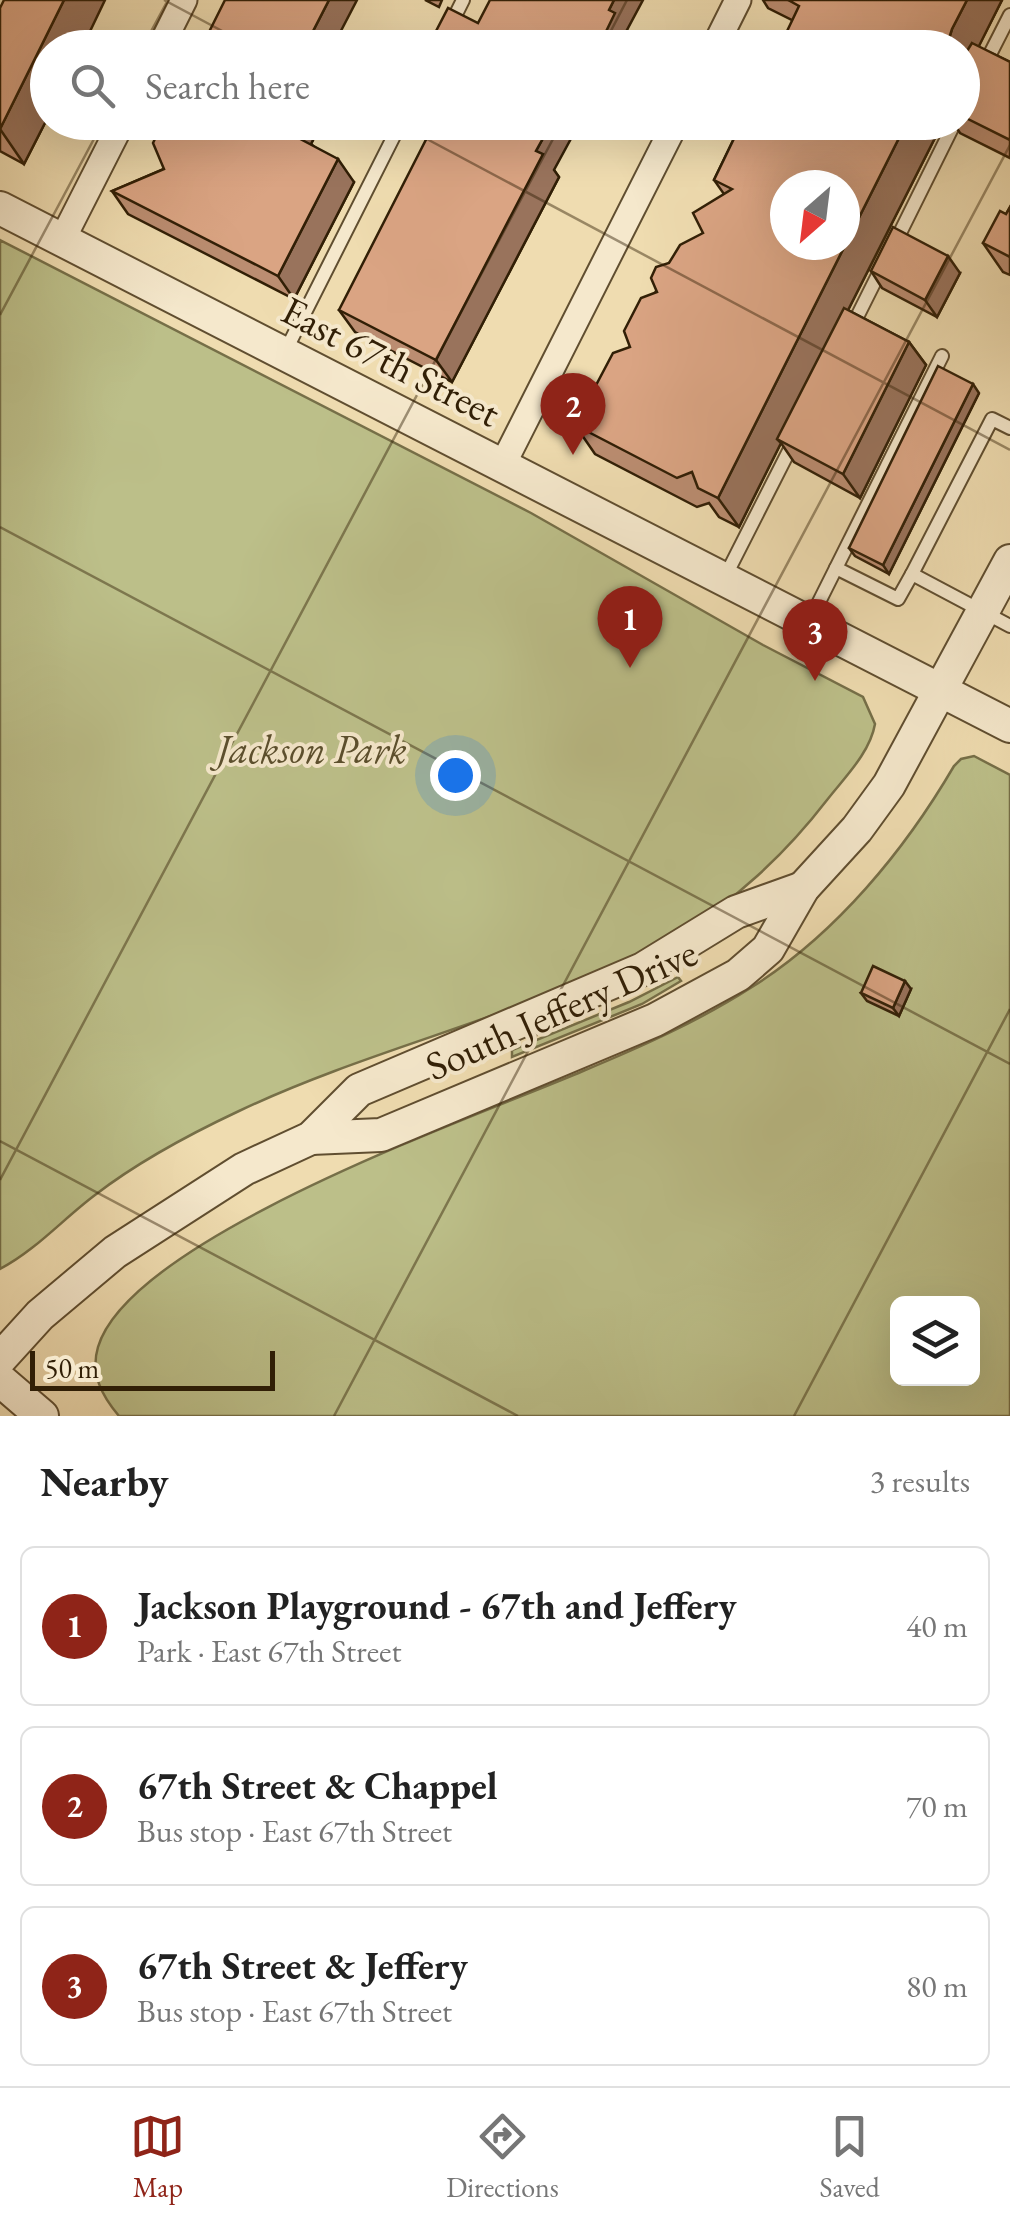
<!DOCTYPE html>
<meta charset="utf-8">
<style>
body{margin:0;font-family:"EB Garamond",serif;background:#f2f2f2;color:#222}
.controls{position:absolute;right:30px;bottom:30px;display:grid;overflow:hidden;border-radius:15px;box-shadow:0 10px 40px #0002}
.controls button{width:90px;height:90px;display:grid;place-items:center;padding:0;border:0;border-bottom:2px solid #e0e0e0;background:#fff;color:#222;font:50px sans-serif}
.compass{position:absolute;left:770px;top:170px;width:90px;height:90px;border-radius:50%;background:#fff;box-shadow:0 10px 40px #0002;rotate:208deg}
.scale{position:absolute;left:30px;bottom:25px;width:245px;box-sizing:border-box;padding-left:10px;border:5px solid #311f06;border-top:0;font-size:28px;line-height:35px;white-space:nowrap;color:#311f06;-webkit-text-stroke:8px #f5e8cc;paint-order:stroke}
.you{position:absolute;left:455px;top:775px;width:35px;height:35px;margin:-25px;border:8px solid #fff;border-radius:50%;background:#1a73e8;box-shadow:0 0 0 15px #1a73e833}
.badge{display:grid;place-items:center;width:65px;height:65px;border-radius:50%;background:#8f2418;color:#fff;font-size:32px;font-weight:700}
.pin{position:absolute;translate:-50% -82px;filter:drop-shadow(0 2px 5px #0008)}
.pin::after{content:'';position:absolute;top:52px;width:35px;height:30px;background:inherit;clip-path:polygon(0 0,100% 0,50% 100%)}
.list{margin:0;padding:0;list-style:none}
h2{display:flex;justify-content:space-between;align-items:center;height:130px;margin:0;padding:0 40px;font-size:42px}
h2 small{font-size:32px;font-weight:400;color:#767676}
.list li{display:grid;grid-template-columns:65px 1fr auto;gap:30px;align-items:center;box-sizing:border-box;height:160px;margin:0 20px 20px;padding:0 20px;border:2px solid #e0e0e0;border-radius:15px}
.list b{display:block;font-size:38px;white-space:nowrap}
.list p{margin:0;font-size:32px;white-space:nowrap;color:#767676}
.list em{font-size:32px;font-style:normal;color:#767676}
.icon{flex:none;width:55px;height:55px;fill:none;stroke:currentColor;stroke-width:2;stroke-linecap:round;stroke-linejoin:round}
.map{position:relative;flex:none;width:1010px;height:1416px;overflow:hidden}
.search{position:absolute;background:#fff;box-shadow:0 10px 40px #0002;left:30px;right:30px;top:30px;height:110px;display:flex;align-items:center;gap:25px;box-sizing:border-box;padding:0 35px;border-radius:55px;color:#767676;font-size:38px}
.sheet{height:670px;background:#fff}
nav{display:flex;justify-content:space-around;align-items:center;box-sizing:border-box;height:140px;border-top:2px solid #e0e0e0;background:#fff;font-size:28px;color:#767676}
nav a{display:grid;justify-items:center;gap:5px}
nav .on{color:#8f2418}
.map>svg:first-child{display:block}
.green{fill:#bcbf89;stroke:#766f48;stroke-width:2.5;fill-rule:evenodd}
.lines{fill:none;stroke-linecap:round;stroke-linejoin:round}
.service-casing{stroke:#604e30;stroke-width:16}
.minor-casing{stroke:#604e30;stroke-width:29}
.tertiary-casing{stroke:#604e30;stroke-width:36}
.service{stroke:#f5e8cc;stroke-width:12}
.minor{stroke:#f5e8cc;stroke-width:25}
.tertiary{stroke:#f5e8cc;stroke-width:32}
.wall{fill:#bb8d71;stroke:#311f06;stroke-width:2.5}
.shaded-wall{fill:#99735c;stroke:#311f06;stroke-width:2.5}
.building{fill:#daa483;stroke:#311f06;stroke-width:2.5;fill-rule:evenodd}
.ticks{fill:none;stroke:#311f06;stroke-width:2.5;stroke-opacity:0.45}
.labels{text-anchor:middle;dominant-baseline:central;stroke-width:8;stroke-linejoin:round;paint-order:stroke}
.street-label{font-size:40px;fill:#311f06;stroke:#f5e8cc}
.park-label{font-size:40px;font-style:italic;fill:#5b4f2d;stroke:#f5e8cc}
</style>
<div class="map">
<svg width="1010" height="1416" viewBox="0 0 1010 1416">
<rect width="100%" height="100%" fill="#efdcb0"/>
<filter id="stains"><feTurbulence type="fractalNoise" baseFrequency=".002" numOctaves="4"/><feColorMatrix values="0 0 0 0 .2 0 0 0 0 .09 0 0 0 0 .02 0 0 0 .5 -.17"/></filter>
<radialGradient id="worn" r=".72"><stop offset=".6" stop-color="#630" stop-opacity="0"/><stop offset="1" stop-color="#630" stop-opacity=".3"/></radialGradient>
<g class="green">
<path d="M 0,240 L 531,513 L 763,645 L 863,697 L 875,724 C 870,753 844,778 827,800 C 787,852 733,904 675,936 C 539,1013 380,1044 239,1111 C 190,1134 139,1161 95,1195 C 63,1219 36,1250 0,1269 Z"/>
<path d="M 974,756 L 1010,775 L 1010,1416 L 119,1416 C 102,1396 90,1374 98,1347 C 131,1237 478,1116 583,1071 C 641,1047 699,1021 752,987 C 836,934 905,850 954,766 L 961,759 ZM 898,1304 L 972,1304 L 972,1378 L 898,1378 Z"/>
<path d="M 678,977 L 681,981 L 642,1004 L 512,1057 L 512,1050 L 629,1002 Z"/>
</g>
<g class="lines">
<g class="service-casing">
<g id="service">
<path d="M 439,48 L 463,0"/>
<path d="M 984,66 L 1010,15"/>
<path d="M 895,243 L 955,122"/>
<path d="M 852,327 L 883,265"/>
<path d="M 285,352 L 401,122"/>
<path d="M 836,568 L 898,599 L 912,574 L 1010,626"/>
<path d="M 912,574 L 992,419 L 1010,428"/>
<path d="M 725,577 L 795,439"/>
<path d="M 810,620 L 942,356"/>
</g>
</g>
<g class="minor-casing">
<g id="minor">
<path d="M 160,48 L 184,0"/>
<path d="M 714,48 L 738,0"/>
<path d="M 62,240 L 122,122"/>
<path d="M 502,466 L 676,122"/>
</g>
</g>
<g class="tertiary-casing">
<g id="tertiary">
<path d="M 0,208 L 1010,726"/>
<path d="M 311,1138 L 381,1135 L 655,1020 L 738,975 L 768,949 L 803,888 L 857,829 L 889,785 L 1010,561"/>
<path d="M 0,1359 L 40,1315 L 115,1252 L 244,1169 L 311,1138 L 359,1090 L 643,969 L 736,912 L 803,888"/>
<path d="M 0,1380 L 42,1416"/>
</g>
</g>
<use href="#service" class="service"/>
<use href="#minor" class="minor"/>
<use href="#tertiary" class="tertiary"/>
</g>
<g class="wall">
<path d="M 425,0 L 442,0 L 439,7 Z"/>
<path d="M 763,0 L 1002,0 L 978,47 L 1010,62 L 1010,158 L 960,133 L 953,122 L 962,122 L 962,48 L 792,20 L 768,8 Z"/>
<path d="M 0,8 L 48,48 L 48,117 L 24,164 L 0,151 Z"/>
<path d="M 478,23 L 627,30 L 631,36 L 625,48 L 442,48 L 434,35 Z"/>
<path d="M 163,122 L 322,122 L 311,144 L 354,182 L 294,299 L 128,214 L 112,191 L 164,169 Z"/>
<path d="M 347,122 L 383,122 L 375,137 Z"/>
<path d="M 742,122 L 943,122 L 848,310 L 909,342 L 926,365 L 860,498 L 794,462 L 781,443 L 739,527 L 719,517 L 709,503 L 697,507 L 595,454 L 575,425 L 630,347 L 669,263 L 703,233 L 724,194 L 714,180 Z"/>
<path d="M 554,170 L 559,177 L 452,382 L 355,332 L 339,310 Z"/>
<path d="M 1010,207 L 1010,275 L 1003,272 L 983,243 L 1006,214 Z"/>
<path d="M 871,271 L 960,273 L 937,317 L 882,288 Z"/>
<path d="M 979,393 L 889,574 L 855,556 L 849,548 Z"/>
<path d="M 911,989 L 899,1016 L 867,1001 L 861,993 Z"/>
</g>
<g class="shaded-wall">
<path d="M 64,0 L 105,0 L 82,48 L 48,48 L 48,117 L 24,164 L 0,129 Z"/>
<path d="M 329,0 L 357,0 L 332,48 L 315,48 L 309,39 Z"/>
<path d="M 614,0 L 643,0 L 627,30 L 631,36 L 625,48 L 598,48 L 609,10 Z"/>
<path d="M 967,0 L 1002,0 L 973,58 L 962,86 L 962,48 L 946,48 L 952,29 Z"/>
<path d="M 294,122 L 322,122 L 305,156 L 289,133 Z"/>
<path d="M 365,122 L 383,122 L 375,137 Z"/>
<path d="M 552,122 L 580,122 L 554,170 L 559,177 L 452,382 L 436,360 L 536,151 Z"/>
<path d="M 907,122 L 940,122 L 942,124 L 782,441 L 777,439 L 781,443 L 739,527 L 718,498 Z"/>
<path d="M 338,159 L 354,182 L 294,299 L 278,276 Z"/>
<path d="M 948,256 L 960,273 L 937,317 L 925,300 Z"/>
<path d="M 909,342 L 926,365 L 860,498 L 843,474 Z"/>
<path d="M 973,384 L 979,393 L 889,574 L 883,565 Z"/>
<path d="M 905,981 L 911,989 L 899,1016 L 893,1008 Z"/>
</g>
<g class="building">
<path d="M 4,0 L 64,0 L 0,129 L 0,8 Z"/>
<path d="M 225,0 L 329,0 L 309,39 L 326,48 L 201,48 Z"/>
<path d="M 490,0 L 614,0 L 609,10 L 615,13 L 598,48 L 456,48 L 434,35 L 448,8 L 478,23 Z"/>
<path d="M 788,0 L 967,0 L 952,29 L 946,48 L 779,48 L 799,6 Z"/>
<path d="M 972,43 L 1010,62 L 1010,140 L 962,116 L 962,59 Z"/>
<path d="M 163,122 L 294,122 L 289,133 L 338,159 L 278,276 L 112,191 L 164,169 L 153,143 Z"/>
<path d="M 435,122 L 552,122 L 536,151 L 543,154 L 436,360 L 339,310 Z"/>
<path d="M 742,122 L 907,122 L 718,498 L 698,488 L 692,472 L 677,478 L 575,425 L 613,353 L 630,347 L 624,331 L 641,298 L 657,292 L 651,278 L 656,267 L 669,263 L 680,245 L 703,233 L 693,213 L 732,189 L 714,180 ZM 785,185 L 845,185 L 845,245 L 785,245 Z"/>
<path d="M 1010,207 L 1010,257 L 983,243 L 1000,211 L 1006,214 Z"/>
<path d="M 893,227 L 948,256 L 925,300 L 871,271 Z"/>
<path d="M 844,308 L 909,342 L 843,474 L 777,439 Z"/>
<path d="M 938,366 L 973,384 L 883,565 L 849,548 Z"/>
<path d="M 873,966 L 905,981 L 893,1008 L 861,993 Z"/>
</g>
<path class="ticks" d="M 164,0 L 254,48M 142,48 L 168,0M 602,48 L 627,0M 395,122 L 1010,450M 0,315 L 103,122M 0,527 L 1010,1064M 0,1141 L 518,1416M 0,1180 L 562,122M 334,1416 L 1010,145M 794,1416 L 1010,1009"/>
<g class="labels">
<g class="street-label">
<text transform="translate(391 361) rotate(27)">East 67th Street</text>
<text transform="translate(561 1009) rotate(-24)">South Jeffery Drive</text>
</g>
<g class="park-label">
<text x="312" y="749">Jackson Park</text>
</g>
</g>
<rect width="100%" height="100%" filter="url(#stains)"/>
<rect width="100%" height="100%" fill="url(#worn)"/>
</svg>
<div class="controls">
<button><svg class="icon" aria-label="layers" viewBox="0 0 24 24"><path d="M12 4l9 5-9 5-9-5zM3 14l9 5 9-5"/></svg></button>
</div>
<svg class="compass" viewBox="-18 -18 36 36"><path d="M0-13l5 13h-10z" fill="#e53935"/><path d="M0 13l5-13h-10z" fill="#767676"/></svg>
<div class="scale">50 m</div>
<div class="you"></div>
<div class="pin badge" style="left:630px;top:668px">1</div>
<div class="pin badge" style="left:573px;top:455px">2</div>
<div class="pin badge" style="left:815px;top:681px">3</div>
<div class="search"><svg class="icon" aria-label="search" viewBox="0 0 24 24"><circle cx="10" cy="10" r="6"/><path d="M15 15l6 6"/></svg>Search here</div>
</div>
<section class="sheet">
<h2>Nearby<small>3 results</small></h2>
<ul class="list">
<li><span class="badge">1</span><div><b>Jackson Playground - 67th and Jeffery</b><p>Park · East 67th Street</p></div><em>40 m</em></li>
<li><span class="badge">2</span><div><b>67th Street &amp; Chappel</b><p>Bus stop · East 67th Street</p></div><em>70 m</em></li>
<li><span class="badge">3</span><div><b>67th Street &amp; Jeffery</b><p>Bus stop · East 67th Street</p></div><em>80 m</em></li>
</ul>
</section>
<nav>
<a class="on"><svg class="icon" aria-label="map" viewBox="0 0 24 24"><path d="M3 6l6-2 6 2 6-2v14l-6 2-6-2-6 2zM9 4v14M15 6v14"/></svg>Map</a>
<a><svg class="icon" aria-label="directions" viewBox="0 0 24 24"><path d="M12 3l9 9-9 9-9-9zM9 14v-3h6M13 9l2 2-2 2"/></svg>Directions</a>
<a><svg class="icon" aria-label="saved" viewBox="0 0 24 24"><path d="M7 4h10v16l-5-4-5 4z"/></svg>Saved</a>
</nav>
